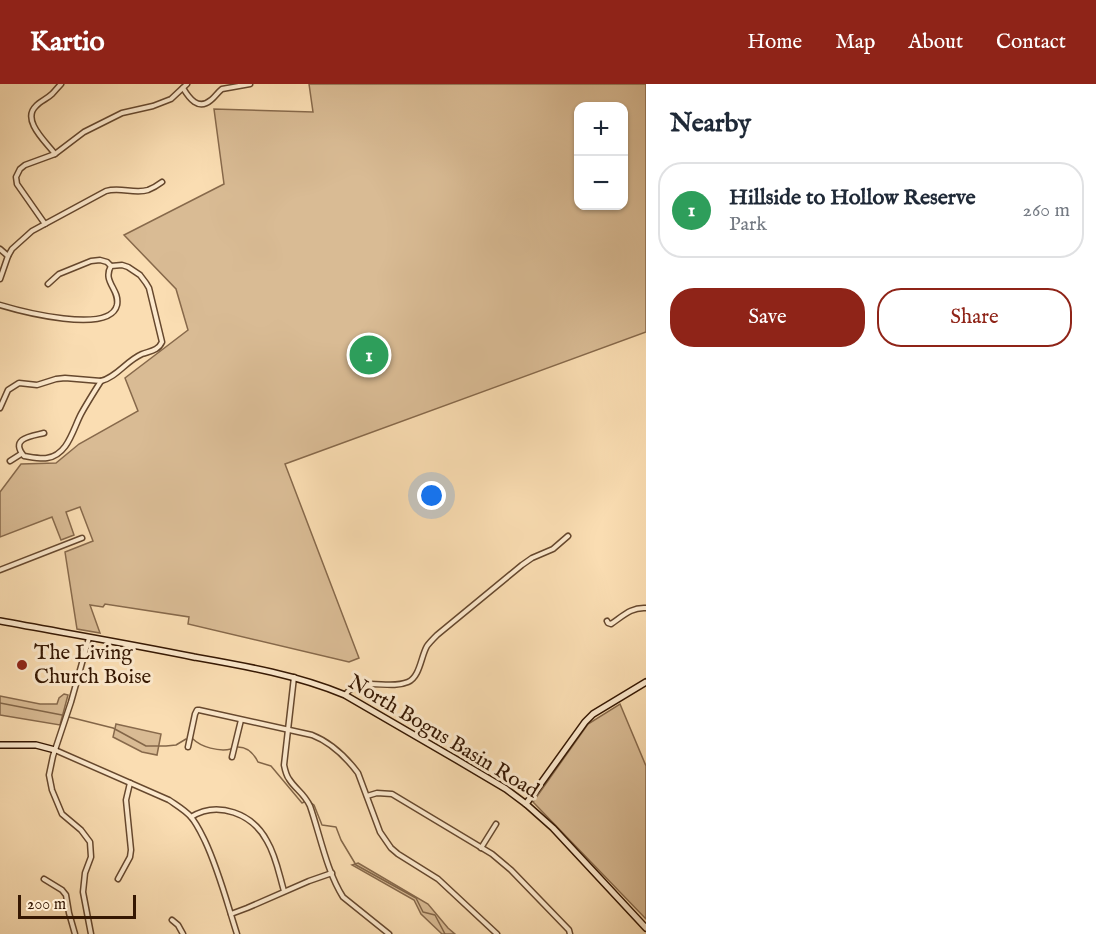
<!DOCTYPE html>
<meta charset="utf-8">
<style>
body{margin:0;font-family:"IM FELL English",serif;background:#f2f2f3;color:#1f2937}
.controls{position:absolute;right:18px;top:18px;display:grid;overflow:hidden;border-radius:12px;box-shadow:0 2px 4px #0004}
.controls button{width:54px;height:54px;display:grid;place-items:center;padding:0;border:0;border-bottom:2px solid #e0e1e3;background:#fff;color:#1f2937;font:30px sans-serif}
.scale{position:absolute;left:18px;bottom:15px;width:118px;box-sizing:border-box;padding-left:6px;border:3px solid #351702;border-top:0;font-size:16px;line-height:21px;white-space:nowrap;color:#351702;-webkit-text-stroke:4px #fce9cd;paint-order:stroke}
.you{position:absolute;left:432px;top:412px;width:21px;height:21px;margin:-15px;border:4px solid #fff;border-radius:50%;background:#1a73e8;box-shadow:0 0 0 9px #1a73e833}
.badge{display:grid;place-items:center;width:39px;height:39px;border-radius:50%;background:#8f2418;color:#fff;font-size:20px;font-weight:700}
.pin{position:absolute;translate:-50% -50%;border:3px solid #fff;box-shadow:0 2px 6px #0006}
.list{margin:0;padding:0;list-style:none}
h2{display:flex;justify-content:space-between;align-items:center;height:78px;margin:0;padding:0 24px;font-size:26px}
h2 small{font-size:20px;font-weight:400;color:#747a83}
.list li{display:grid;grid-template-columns:39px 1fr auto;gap:18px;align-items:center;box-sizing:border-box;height:96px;margin:0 12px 12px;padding:0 12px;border:2px solid #e0e1e3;border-radius:24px}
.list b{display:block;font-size:22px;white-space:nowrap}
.list p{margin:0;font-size:20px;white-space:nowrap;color:#747a83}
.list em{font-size:20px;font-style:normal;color:#747a83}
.actions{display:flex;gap:12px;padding:18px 24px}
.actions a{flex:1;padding:14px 0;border:2px solid #8f2418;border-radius:24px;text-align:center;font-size:21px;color:#8f2418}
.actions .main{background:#8f2418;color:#fff}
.map{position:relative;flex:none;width:646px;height:850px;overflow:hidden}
header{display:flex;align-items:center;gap:36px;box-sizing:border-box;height:84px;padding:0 30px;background:#8f2418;color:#fff}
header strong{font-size:28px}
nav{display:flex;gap:33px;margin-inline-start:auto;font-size:21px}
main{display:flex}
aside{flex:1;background:#fff}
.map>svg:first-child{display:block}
.green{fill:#d9bb94;stroke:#87694b;stroke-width:1.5;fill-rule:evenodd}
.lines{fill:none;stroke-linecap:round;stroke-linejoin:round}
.stream{stroke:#836648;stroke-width:1.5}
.street-casing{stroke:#66482e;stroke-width:7}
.secondary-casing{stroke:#351702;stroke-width:8}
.street{stroke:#fce9cd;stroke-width:4}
.secondary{stroke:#fce9cd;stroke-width:5}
.poi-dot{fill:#8f2418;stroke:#fce9cd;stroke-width:2}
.labels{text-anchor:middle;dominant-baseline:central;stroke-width:6;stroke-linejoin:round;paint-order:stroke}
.poi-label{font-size:21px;fill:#351702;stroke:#fce9cd;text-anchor:start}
.street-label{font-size:21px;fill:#351702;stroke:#fce9cd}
</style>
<header>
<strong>Kartio</strong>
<nav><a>Home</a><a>Map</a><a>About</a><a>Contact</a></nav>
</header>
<main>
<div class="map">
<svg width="646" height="850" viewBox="0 0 646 850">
<rect width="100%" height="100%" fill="#faddb2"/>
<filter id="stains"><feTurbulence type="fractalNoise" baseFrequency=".00333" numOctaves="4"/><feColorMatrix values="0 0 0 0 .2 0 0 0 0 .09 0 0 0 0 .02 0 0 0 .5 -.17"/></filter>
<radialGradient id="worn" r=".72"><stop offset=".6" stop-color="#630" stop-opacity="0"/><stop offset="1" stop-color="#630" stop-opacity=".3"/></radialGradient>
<g class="green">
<path d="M 309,0 L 646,0 L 646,248 L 285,380 L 359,574 L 349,578 L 188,540 L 189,533 L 105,520 L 103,523 L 90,521 L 100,549 L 77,545 L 65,468 L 93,457 L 80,423 L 66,428 L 74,451 L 61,456 L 52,433 L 0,453 L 0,408 L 21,380 L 56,379 L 79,360 L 138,327 L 125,294 L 188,246 L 176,205 L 124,151 L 224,100 L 214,25 L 313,28 ZM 578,22 L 624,22 L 624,122 L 578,122 Z"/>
<path d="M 64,610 L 68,611 L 60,641 L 0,631 L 0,612 L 40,620 L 57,620 L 59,614 Z"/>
<path d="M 620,620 L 646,682 L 646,835 L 533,718 L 588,640 Z"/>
<path d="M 116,640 L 161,650 L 157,671 L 142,668 L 113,653 Z"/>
<path d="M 358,779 L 428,820 L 448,844 L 455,850 L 442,850 L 421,830 L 414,816 L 352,781 Z"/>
</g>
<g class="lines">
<g class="stream">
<path d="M 0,619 L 62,631"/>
<path d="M 69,633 L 113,644 L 146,662 L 166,662 L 176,661 L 186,655"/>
<path d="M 193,655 C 201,663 219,668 231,665"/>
<path d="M 238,663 C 248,663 254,670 258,678 L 271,682 L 302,719 L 304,718"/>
<path d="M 310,718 L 314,721 L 322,741 L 336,743 L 341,756 L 356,781 L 416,814 L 423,828 L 435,831 L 445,850"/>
</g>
<g class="street-casing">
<g id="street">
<path d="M 183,4 C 189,14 198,27 211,16 C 215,13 217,9 222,5 L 250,0"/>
<path d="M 55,70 C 46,58 21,36 36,22 C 40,17 47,15 52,10 C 55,7 58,3 61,0"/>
<path d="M 45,140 L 17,100 L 16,93 L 20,85 L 25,81 L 55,70 L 84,48 L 122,29 L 153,22 L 171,15 L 187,0"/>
<path d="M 0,165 L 8,172"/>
<path d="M 0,195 L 8,172 L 12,165 L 32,147 L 106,107 C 120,103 135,110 148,106 C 153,104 158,101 162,98"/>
<path d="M 48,200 L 59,190 L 91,177 L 100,176 L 107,178 L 111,182"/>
<path d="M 0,221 C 20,227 110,251 117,221 C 120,205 102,198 111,182 L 122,181 L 128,183 L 140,191 L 146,199 L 149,204 L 162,258 C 158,267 150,267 142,270 C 126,277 117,293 101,297 L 65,294 L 56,295 L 37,301 L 19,299 L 8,306 L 0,324"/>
<path d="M 44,349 C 32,352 9,354 24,372 C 31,373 40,375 47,374 C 68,371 73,345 81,330 C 87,319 94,308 101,297"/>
<path d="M 10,377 L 21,370"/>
<path d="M 0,486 L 82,454"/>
<path d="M 607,537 L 608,539 L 611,540 C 623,532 631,523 646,524"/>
<path d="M 89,554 L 71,618 L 53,672 L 49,691 L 52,706 L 62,730 L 81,746 L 90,758 L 91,773 L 85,789 L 83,808 L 91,850"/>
<path d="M 294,593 L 284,681 C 285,686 286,691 289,695 C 296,706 304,709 310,722 C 320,751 327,788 343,813 L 389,850"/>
<path d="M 345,611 C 361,590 387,607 408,598 C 420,593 421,572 427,562 C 430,558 434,554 437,551 L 522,481 L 532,474 L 553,465 L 568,452"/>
<path d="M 188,663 L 195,630 L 197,626 L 199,626 L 312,651 C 330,658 346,673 358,689 L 380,748 L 391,764 L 398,770 L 438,795 L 497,850"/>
<path d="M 55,666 L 169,716 C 176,721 185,726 191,733 C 197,740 201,749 205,757 C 219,787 227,819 237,850"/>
<path d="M 232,673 L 241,636"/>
<path d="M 367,712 L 377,709 L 392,710 L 492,770 L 511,786 L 569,846 L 570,850"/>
<path d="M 191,733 C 218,716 253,730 267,757 C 276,772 279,790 284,807"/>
<path d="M 481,764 L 496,740"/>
<path d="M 44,795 L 62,806 L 66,811 L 69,829 L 75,850"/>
<path d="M 118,795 L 130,773 L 131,766 L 126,716 L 130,699"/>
<path d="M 231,830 L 247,824 L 309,797 L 332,789"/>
<path d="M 172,836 L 178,841 L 183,850"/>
</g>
</g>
<g class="secondary-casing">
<g id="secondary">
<path d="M 0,537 C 65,549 130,560 194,573 C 245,582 297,591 345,611 L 457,676 L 506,705 L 526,720 L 553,744 L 646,844"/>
<path d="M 0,661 L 36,661 L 55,666"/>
<path d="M 526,720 L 585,638 L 593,630 L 646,598"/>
</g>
</g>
<use href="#street" class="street"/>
<use href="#secondary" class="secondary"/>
</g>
<circle class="poi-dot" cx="22" cy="581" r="6"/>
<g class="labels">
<g class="poi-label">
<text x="34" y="569">The Living<tspan x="34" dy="24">Church Boise</tspan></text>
</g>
<g class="street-label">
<text transform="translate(443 653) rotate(31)">North Bogus Basin Road</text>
</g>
</g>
<rect width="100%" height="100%" filter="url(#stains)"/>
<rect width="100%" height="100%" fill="url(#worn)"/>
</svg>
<div class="controls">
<button>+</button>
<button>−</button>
</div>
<div class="scale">200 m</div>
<div class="you"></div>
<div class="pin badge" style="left:369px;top:271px;background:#2e9e5b">1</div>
</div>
<aside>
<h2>Nearby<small></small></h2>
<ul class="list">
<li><span class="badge" style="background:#2e9e5b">1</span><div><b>Hillside to Hollow Reserve</b><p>Park</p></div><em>260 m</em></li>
</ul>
<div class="actions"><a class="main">Save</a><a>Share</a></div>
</aside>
</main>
